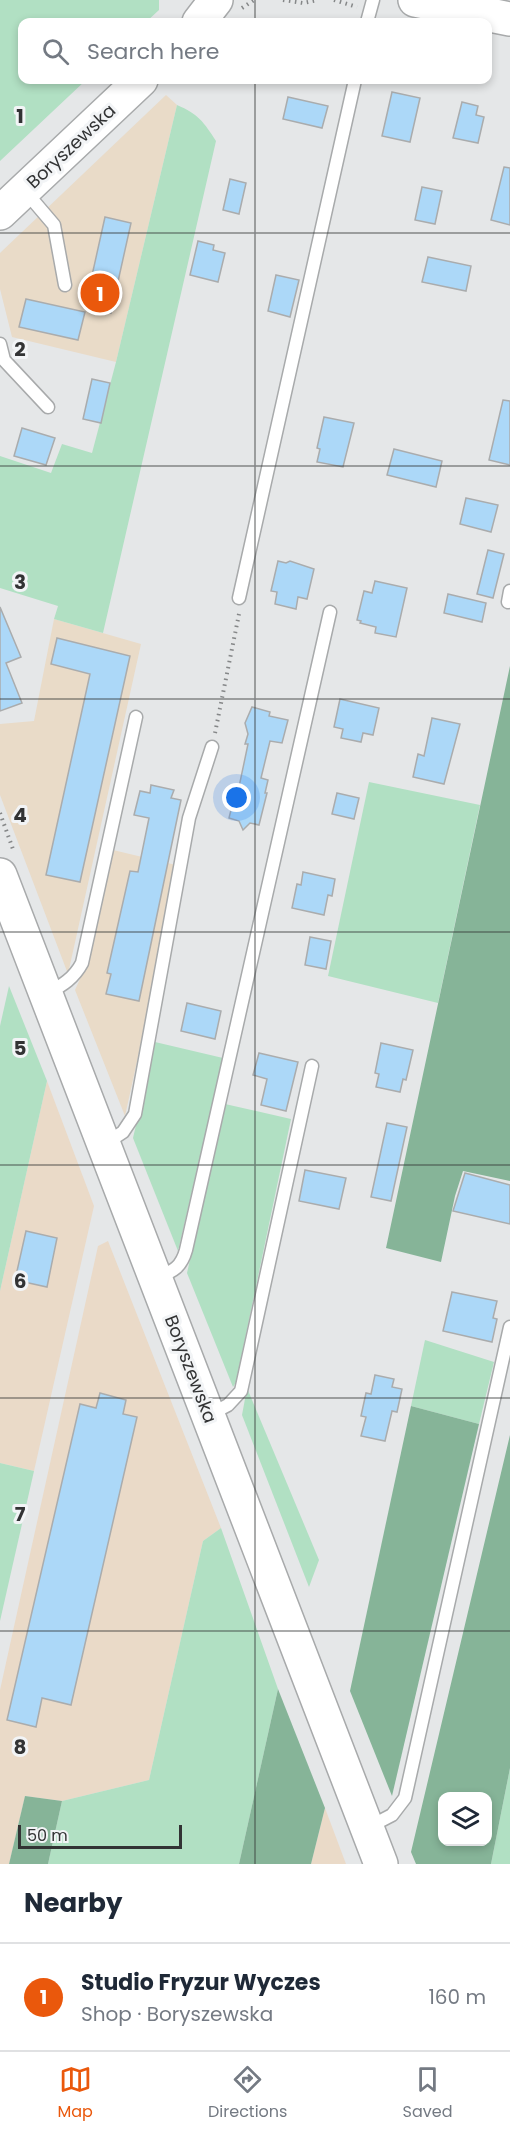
<!DOCTYPE html>
<meta charset="utf-8">
<style>
body{margin:0;font-family:Poppins,sans-serif;background:#f2f2f3;color:#1f2937}
.controls{position:absolute;right:18px;bottom:18px;display:grid;overflow:hidden;border-radius:12px;box-shadow:0 3px 9px #0003}
.controls button{width:54px;height:54px;display:grid;place-items:center;padding:0;border:0;border-bottom:2px solid #e0e1e3;background:#fff;color:#1f2937;font:30px sans-serif}
.scale{position:absolute;left:18px;bottom:15px;width:164px;box-sizing:border-box;padding-left:6px;border:3px solid #323334;border-top:0;font-size:16px;line-height:21px;white-space:nowrap;color:#323334;-webkit-text-stroke:4px #f2f4f6;paint-order:stroke}
.you{position:absolute;left:237px;top:798px;width:21px;height:21px;margin:-15px;border:4px solid #fff;border-radius:50%;background:#1a73e8;box-shadow:0 0 0 9px #1a73e833}
.badge{display:grid;place-items:center;width:39px;height:39px;border-radius:50%;background:#ea580c;color:#fff;font-size:20px;font-weight:700}
.pin{position:absolute;translate:-50% -50%;border:3px solid #fff;box-shadow:0 2px 6px #0006}
.list{margin:0;padding:0;list-style:none}
h2{display:flex;justify-content:space-between;align-items:center;height:78px;margin:0;padding:0 24px;font-size:26px}
h2 small{font-size:20px;font-weight:400;color:#747a83}
.list li{display:grid;grid-template-columns:39px 1fr auto;gap:18px;align-items:center;box-sizing:border-box;height:108px;padding:0 24px;border-top:2px solid #e0e1e3}
.list b{display:block;font-size:22px;white-space:nowrap}
.list p{margin:0;font-size:20px;white-space:nowrap;color:#747a83}
.list em{font-size:20px;font-style:normal;color:#747a83}
.icon{flex:none;width:33px;height:33px;fill:none;stroke:currentColor;stroke-width:2;stroke-linecap:round;stroke-linejoin:round}
.map{position:relative;flex:none;width:510px;height:1864px;overflow:hidden}
.search{position:absolute;background:#fff;box-shadow:0 3px 9px #0003;left:18px;right:18px;top:18px;height:66px;display:flex;align-items:center;gap:15px;box-sizing:border-box;padding:0 21px;border-radius:12px;color:#747a83;font-size:22px}
.sheet{height:186px;background:#fff}
nav{display:flex;justify-content:space-around;align-items:center;box-sizing:border-box;height:84px;border-top:2px solid #e0e1e3;background:#fff;font-size:16px;color:#747a83}
nav a{display:grid;justify-items:center;gap:3px}
nav .on{color:#ea580c}
.map>svg:first-child{display:block}
.commercial{fill:#e9dbc8}
.industrial{fill:#eadac8}
.green{fill:#b1e0c3}
.forest{fill:#86b498;fill-rule:evenodd}
.building{fill:#acd8f8;stroke:#aaacad;stroke-width:1.5}
.lines{fill:none;stroke-linecap:round;stroke-linejoin:round}
.lane-casing{stroke:#a8aaab;stroke-width:15}
.secondary-casing{stroke:#a8aaab;stroke-width:36}
.path{stroke:#858788;stroke-width:4;stroke-dasharray:1.5 4.5;stroke-linecap:butt}
.lane{stroke:#fff;stroke-width:12}
.secondary{stroke:#fff;stroke-width:33}
.grid{fill:none;stroke:#323334;stroke-width:1.5;stroke-opacity:0.55}
.labels{text-anchor:middle;dominant-baseline:central;stroke-width:6;stroke-linejoin:round;paint-order:stroke}
.street-label{font-size:18px;fill:#323334;stroke:#f2f4f6}
.grid-label{font-size:20px;text-anchor:middle;font-weight:bold;fill:#323334;stroke:#f2f4f6;stroke-width:6;stroke-linejoin:round;paint-order:stroke}
</style>
<div class="map">
<svg width="510" height="1864" viewBox="0 0 510 1864">
<rect width="100%" height="100%" fill="#e5e7e8"/>
<g class="commercial">
<path d="M 166,95 L 177,105 L 116,362 L 12,337 L 0,289 L 0,253 Z"/>
<path d="M 54,619 L 141,644 L 68,974 L 0,795 L 0,724 L 34,721 Z"/>
<path d="M 113,850 L 180,866 L 125,1116 L 75,990 L 88,961 Z"/>
</g>
<g class="industrial">
<path d="M 47,1081 L 94,1206 L 34,1471 L 0,1463 L 0,1291 Z"/>
<path d="M 108,1241 L 221,1528 L 203,1541 L 149,1780 L 62,1801 L 25,1796 L 9,1864 L 0,1864 L 0,1690 L 98,1246 Z"/>
<path d="M 325,1808 L 346,1864 L 311,1864 Z"/>
</g>
<g class="green">
<path d="M 0,0 L 159,0 L 159,10 L 146,22 L 22,22 L 22,80 L 86,80 L 0,161 Z"/>
<path d="M 177,105 C 198,114 204,122 216,141 L 103,633 L 54,619 L 58,606 L 0,588 L 0,456 L 51,473 L 62,444 L 92,453 L 116,362 Z"/>
<path d="M 369,782 L 480,805 L 438,1003 L 328,976 Z"/>
<path d="M 9,986 L 47,1081 L 0,1291 L 0,1026 Z"/>
<path d="M 155,1042 L 223,1058 L 178,1251 L 133,1138 Z"/>
<path d="M 225,1104 L 291,1119 L 236,1382 L 233,1387 L 187,1273 Z"/>
<path d="M 425,1340 L 494,1362 L 479,1424 L 411,1406 Z"/>
<path d="M 247,1388 L 319,1560 L 309,1587 L 242,1415 Z"/>
<path d="M 0,1463 L 34,1471 L 0,1621 Z"/>
<path d="M 221,1528 L 278,1689 L 239,1864 L 48,1864 L 62,1801 L 149,1780 L 203,1541 Z"/>
<path d="M 510,1768 L 510,1864 L 491,1864 Z"/>
</g>
<g class="forest">
<path d="M 510,666 L 510,1181 L 463,1171 L 455,1196 L 441,1262 L 386,1248 Z"/>
<path d="M 411,1406 L 479,1424 L 392,1796 L 350,1691 Z"/>
<path d="M 510,1435 L 510,1768 L 491,1864 L 416,1864 L 411,1852 ZM 488,1796 L 488,1842 L 442,1842 L 442,1796 Z"/>
<path d="M 278,1689 L 325,1808 L 311,1864 L 239,1864 Z"/>
<path d="M 25,1796 L 62,1801 L 48,1864 L 9,1864 Z"/>
</g>
<g class="building">
<path d="M 392,92 L 420,98 L 410,142 L 382,136 Z"/>
<path d="M 288,97 L 328,106 L 322,128 L 283,119 Z"/>
<path d="M 462,102 L 478,106 L 476,115 L 484,117 L 478,143 L 453,138 Z"/>
<path d="M 504,167 L 510,168 L 510,225 L 491,220 Z"/>
<path d="M 230,179 L 246,183 L 239,214 L 223,210 Z"/>
<path d="M 422,187 L 442,191 L 435,224 L 415,220 Z"/>
<path d="M 105,217 L 131,223 L 111,313 L 85,307 Z"/>
<path d="M 198,241 L 214,245 L 213,250 L 225,253 L 218,282 L 190,275 Z"/>
<path d="M 428,257 L 471,266 L 466,291 L 422,282 Z"/>
<path d="M 276,275 L 299,280 L 290,317 L 268,311 Z"/>
<path d="M 26,299 L 85,312 L 78,340 L 19,327 Z"/>
<path d="M 92,379 L 110,383 L 101,423 L 83,419 Z"/>
<path d="M 503,400 L 510,401 L 510,465 L 489,460 Z"/>
<path d="M 324,417 L 354,423 L 343,467 L 317,462 L 320,449 L 317,448 Z"/>
<path d="M 22,428 L 55,438 L 46,465 L 14,456 Z"/>
<path d="M 394,449 L 442,461 L 436,487 L 387,475 Z"/>
<path d="M 466,498 L 498,505 L 491,532 L 460,524 Z"/>
<path d="M 488,550 L 504,554 L 493,598 L 477,594 Z"/>
<path d="M 278,561 L 286,563 L 290,561 L 314,569 L 307,599 L 298,597 L 296,609 L 275,604 L 277,592 L 271,591 Z"/>
<path d="M 375,581 L 407,588 L 396,637 L 375,633 L 376,627 L 360,623 L 361,621 L 357,620 L 364,591 L 372,593 Z"/>
<path d="M 448,594 L 486,603 L 482,622 L 444,613 Z"/>
<path d="M 0,607 L 21,657 L 6,663 L 22,703 L 0,711 Z"/>
<path d="M 57,638 L 130,656 L 80,882 L 46,875 L 90,674 L 51,664 Z"/>
<path d="M 340,699 L 379,708 L 373,735 L 363,733 L 361,742 L 341,738 L 343,729 L 334,727 Z"/>
<path d="M 252,707 L 270,712 L 269,716 L 288,720 L 282,743 L 270,741 L 261,778 L 268,780 L 265,793 L 267,793 L 259,825 L 250,823 L 243,830 L 239,821 L 229,818 L 237,786 L 239,787 L 248,744 L 245,744 L 248,734 L 245,723 Z"/>
<path d="M 432,718 L 460,724 L 444,784 L 413,777 L 418,754 L 424,756 Z"/>
<path d="M 151,785 L 174,790 L 171,798 L 181,800 L 139,1001 L 106,994 L 111,974 L 107,973 L 130,871 L 138,872 L 149,818 L 134,815 L 140,791 L 150,793 Z"/>
<path d="M 337,793 L 359,798 L 354,819 L 332,814 Z"/>
<path d="M 303,872 L 335,879 L 332,896 L 328,895 L 324,915 L 292,908 L 297,884 L 301,885 Z"/>
<path d="M 310,937 L 331,941 L 326,969 L 305,965 Z"/>
<path d="M 187,1003 L 221,1011 L 215,1039 L 181,1031 Z"/>
<path d="M 381,1043 L 413,1050 L 406,1080 L 403,1079 L 400,1092 L 376,1087 L 379,1074 L 375,1073 Z"/>
<path d="M 259,1053 L 298,1062 L 286,1111 L 261,1105 L 267,1079 L 253,1075 Z"/>
<path d="M 387,1123 L 407,1127 L 391,1201 L 371,1197 Z"/>
<path d="M 305,1170 L 346,1178 L 339,1209 L 299,1201 Z"/>
<path d="M 465,1173 L 510,1185 L 510,1224 L 453,1211 Z"/>
<path d="M 26,1231 L 57,1238 L 47,1287 L 15,1280 Z"/>
<path d="M 452,1292 L 497,1301 L 493,1318 L 497,1319 L 492,1342 L 443,1331 Z"/>
<path d="M 375,1375 L 394,1379 L 392,1387 L 402,1389 L 397,1412 L 392,1411 L 385,1441 L 361,1436 L 366,1417 L 361,1416 L 366,1393 L 371,1394 Z"/>
<path d="M 100,1393 L 126,1400 L 123,1414 L 137,1417 L 71,1705 L 42,1698 L 36,1727 L 7,1720 L 80,1404 L 96,1408 Z"/>
</g>
<g class="lines">
<g class="lane-casing">
<g id="lane">
<path d="M 367,22 L 373,0"/>
<path d="M 25,191 L 54,225 L 65,285"/>
<path d="M 0,344 L 4,360 L 48,407"/>
<path d="M 239,598 L 355,80"/>
<path d="M 508,602 L 510,591"/>
<path d="M 48,993 C 63,985 74,978 82,963 L 136,717"/>
<path d="M 105,1144 L 123,1132 L 135,1114 L 189,818 L 212,747"/>
<path d="M 157,1278 C 173,1271 181,1268 186,1250 L 330,612"/>
<path d="M 209,1415 L 228,1405 L 241,1391 L 312,1066"/>
<path d="M 367,1828 L 392,1815 L 405,1798 L 510,1327"/>
</g>
</g>
<g class="secondary-casing">
<g id="secondary">
<path d="M 415,0 L 510,19"/>
<path d="M 199,22 L 216,0"/>
<path d="M 0,213 L 141,80"/>
<path d="M 0,875 L 381,1864"/>
</g>
</g>
<g class="path">
<path d="M 283,0 L 303,3 L 318,0"/>
<path d="M 334,0 L 357,7"/>
<path d="M 242,8 L 254,0"/>
<path d="M 215,733 L 239,614"/>
<path d="M 0,813 L 14,852"/>
</g>
<use href="#lane" class="lane"/>
<use href="#secondary" class="secondary"/>
</g>
<path class="grid" d="M 255,0 L 255,22M 255,80 L 255,1864M 0,233 L 510,233M 0,466 L 510,466M 0,699 L 510,699M 0,932 L 510,932M 0,1165 L 510,1165M 0,1398 L 510,1398M 0,1631 L 510,1631"/>
<g class="labels">
<g class="street-label">
<text transform="translate(71 146) rotate(-43)">Boryszewska</text>
<text transform="translate(191 1369) rotate(69)">Boryszewska</text>
</g>
</g>
<g class="grid-label">
<text x="20" y="123">1</text>
<text x="20" y="356">2</text>
<text x="20" y="589">3</text>
<text x="20" y="822">4</text>
<text x="20" y="1055">5</text>
<text x="20" y="1288">6</text>
<text x="20" y="1521">7</text>
<text x="20" y="1754">8</text>
</g>
</svg>
<div class="controls">
<button><svg class="icon" aria-label="layers" viewBox="0 0 24 24"><path d="M12 4l9 5-9 5-9-5zM3 14l9 5 9-5"/></svg></button>
</div>
<div class="scale">50 m</div>
<div class="you"></div>
<div class="pin badge" style="left:100px;top:293px">1</div>
<div class="search"><svg class="icon" aria-label="search" viewBox="0 0 24 24"><circle cx="10" cy="10" r="6"/><path d="M15 15l6 6"/></svg>Search here</div>
</div>
<section class="sheet">
<h2>Nearby<small></small></h2>
<ul class="list">
<li><span class="badge">1</span><div><b>Studio Fryzur Wyczes</b><p>Shop · Boryszewska</p></div><em>160 m</em></li>
</ul>
</section>
<nav>
<a class="on"><svg class="icon" aria-label="map" viewBox="0 0 24 24"><path d="M3 6l6-2 6 2 6-2v14l-6 2-6-2-6 2zM9 4v14M15 6v14"/></svg>Map</a>
<a><svg class="icon" aria-label="directions" viewBox="0 0 24 24"><path d="M12 3l9 9-9 9-9-9zM9 14v-3h6M13 9l2 2-2 2"/></svg>Directions</a>
<a><svg class="icon" aria-label="saved" viewBox="0 0 24 24"><path d="M7 4h10v16l-5-4-5 4z"/></svg>Saved</a>
</nav>
